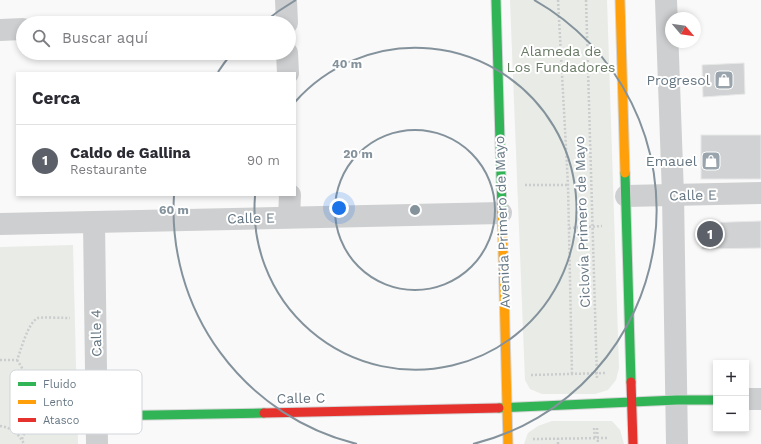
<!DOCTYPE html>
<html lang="es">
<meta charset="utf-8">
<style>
body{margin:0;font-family:"Work Sans",sans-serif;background:#f7f7f7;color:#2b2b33}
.controls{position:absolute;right:12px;bottom:12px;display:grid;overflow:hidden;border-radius:0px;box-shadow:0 2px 6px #0003}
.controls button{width:36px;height:36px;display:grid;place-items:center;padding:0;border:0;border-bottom:1px solid #e1e1e2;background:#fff;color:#2b2b33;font:20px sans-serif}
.compass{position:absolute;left:665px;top:12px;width:36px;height:36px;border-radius:50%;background:#fff;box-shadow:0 2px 6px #0003;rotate:119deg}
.you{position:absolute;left:339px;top:208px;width:14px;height:14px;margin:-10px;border:3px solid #fff;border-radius:50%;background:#1a73e8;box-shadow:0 0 0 6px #1a73e833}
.badge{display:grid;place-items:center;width:26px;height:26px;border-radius:50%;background:#5c6169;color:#fff;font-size:13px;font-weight:700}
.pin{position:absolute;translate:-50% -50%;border:2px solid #fff;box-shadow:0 1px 4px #0006}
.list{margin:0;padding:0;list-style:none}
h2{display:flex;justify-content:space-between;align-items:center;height:52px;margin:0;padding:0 16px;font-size:17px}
h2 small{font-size:13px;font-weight:400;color:#7c7c81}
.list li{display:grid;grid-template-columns:26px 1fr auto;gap:12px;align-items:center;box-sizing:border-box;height:72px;padding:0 16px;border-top:1px solid #e1e1e2}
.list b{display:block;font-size:15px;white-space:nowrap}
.list p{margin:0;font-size:13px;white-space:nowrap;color:#7c7c81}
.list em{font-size:13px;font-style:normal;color:#7c7c81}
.icon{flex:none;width:22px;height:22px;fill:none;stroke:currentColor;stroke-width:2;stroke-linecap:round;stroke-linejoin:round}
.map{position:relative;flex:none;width:761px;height:444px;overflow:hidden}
.search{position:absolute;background:#fff;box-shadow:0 2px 6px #0003;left:16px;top:16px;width:280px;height:44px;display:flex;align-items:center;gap:10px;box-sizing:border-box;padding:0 14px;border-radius:22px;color:#7c7c81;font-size:15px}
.panel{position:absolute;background:#fff;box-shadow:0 2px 6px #0003;left:16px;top:72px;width:280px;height:124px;border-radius:0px}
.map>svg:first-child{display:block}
.green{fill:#e8ebe6}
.building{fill:#d0d2d3;stroke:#e8e8e8}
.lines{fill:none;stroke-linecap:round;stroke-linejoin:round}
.fast-casing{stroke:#d5d6d7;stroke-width:11}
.slow-casing{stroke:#d5d6d7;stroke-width:11}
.jam-casing{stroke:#d5d6d7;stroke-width:11}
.path{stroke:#cbcccd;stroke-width:2.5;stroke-dasharray:2 2;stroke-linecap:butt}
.street{stroke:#cecfd0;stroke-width:22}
.fast{stroke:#30b455;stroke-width:9}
.slow{stroke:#ff9f0a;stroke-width:9}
.jam{stroke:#e5322d;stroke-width:9}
.ring{fill:none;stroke:#84929c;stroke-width:2}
.labels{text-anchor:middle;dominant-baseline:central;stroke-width:4;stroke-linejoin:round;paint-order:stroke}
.park-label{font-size:14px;fill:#687a64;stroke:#fff}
.poi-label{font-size:14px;fill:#657683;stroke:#fff;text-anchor:end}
.street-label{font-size:14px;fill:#657683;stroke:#fff}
.key{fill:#fff;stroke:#d1d6da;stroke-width:1}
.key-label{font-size:11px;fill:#657683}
.centre{fill:#84929c;stroke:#fff;stroke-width:2}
.ring-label{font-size:12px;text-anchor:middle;font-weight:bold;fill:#84929c;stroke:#fff;stroke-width:4;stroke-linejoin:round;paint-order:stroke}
</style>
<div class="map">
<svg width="761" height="444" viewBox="0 0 761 444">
<rect width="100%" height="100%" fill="#f9f9f9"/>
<g class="green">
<path d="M 510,0 L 607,0 L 619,368 L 616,380 L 608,390 L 595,394 L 542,394 L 530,389 L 525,380 Z"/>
<path d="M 73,245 L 78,444 L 0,444 L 0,247 Z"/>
<path d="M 552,421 L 612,421 L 620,430 L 624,444 L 524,444 L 528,433 L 538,426 Z"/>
</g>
<g class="building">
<path d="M 744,63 L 745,94 L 703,97 L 702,65 Z"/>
<rect x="701" y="135" width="60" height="44"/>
<path d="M 761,221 L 761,248 L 702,249 L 701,223 Z"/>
</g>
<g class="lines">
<g class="fast-casing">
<g id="fast">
<path d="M 496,0 L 502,212"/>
<path d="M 625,173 L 631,382"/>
<path d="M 499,408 L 677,400 L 716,400"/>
<path d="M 97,416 L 264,413"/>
</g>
</g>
<g class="slow-casing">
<g id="slow">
<path d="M 620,0 L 625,173"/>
<path d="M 502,212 L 508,444"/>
</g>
</g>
<g class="jam-casing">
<g id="jam">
<path d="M 631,382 L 633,444"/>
<path d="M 264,413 L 499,408"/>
</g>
</g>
<g class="path">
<path d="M 558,0 L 568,185 L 572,374"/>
<path d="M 586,0 L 597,379"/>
<path d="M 525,185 L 568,185"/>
<path d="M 569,228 L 602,226"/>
<path d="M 0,360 L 17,360 C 21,350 28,322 38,318 C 43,317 64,318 70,318"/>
<path d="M 17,360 C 22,367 26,377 33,381 C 44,388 59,387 72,387"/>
<path d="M 531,375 L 606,373"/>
<path d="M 0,426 C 11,427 20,435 24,444"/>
<path d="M 594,428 L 595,438"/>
<path d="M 597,428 L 598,444"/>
<path d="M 558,438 L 558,444"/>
<path d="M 22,439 L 28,425 L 25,373"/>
<path d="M 533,439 L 608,438"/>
</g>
<g class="street">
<path d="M 286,0 L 287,23"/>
<path d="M 666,0 L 673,195 L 677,444"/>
<path d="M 0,30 L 23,29"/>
<path d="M 287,53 L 288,73"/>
<path d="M 626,196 L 761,193"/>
<path d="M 289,217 L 290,195"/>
<path d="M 94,222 L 97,444"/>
<path d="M 0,224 L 501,213"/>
<path d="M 746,399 L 761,399"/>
</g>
<use href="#fast" class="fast"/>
<use href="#slow" class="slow"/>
<use href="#jam" class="jam"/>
</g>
<g class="ring">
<circle cx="415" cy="210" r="80"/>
<path d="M295 102A161 161 0 1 1 255 196"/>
<path d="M357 444A241 241 0 0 1 174 195M218 72A241 241 0 0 1 232 53M263 23A241 241 0 0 1 296 0M534 0A241 241 0 0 1 473 444"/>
</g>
<defs>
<g id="shop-square" transform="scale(1)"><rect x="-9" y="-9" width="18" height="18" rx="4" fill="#99a4ac" stroke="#fff"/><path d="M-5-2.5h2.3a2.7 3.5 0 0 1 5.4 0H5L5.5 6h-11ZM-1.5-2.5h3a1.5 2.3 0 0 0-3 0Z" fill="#fff"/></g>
</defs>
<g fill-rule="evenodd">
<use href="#shop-square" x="724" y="80"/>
<use href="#shop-square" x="711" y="161"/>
</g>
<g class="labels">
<g class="park-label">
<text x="561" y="51">Alameda de<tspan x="561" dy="16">Los Fundadores</tspan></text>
</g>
<g class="poi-label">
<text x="710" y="80">Progresol</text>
<text x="697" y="161">Emauel</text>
</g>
<g class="street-label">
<text transform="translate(693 195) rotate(-1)">Calle E</text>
<text transform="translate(251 218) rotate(-1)">Calle E</text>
<text transform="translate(502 222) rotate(-92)">Avenida Primero de Mayo</text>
<text transform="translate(582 222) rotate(-92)">Ciclovía Primero de Mayo</text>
<text transform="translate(96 333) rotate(-91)">Calle 4</text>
<text transform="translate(301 398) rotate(-1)">Calle C</text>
</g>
</g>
<rect x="10" y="370" width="132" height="64" rx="6" class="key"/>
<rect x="18" y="382" width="18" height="4" fill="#30b455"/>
<rect x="18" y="400" width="18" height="4" fill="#ff9f0a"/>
<rect x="18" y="418" width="18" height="4" fill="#e5322d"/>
<g class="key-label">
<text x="43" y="388">Fluido</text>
<text x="43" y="406">Lento</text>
<text x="43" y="424">Atasco</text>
</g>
<circle cx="415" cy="210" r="6" class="centre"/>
<g class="ring-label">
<text x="347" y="68">40 m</text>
<text x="358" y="158">20 m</text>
<text x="174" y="214">60 m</text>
</g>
</svg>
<div class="controls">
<button>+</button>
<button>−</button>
</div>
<svg class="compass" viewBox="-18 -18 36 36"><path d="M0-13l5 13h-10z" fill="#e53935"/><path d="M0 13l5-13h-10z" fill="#7c7c81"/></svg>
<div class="you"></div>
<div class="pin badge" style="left:710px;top:234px">1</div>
<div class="search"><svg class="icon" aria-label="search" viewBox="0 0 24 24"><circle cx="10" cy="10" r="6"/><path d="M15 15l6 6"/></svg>Buscar aquí</div>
<section class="panel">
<h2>Cerca<small></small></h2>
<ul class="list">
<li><span class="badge">1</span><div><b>Caldo de Gallina</b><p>Restaurante</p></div><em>90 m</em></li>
</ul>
</section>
</div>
